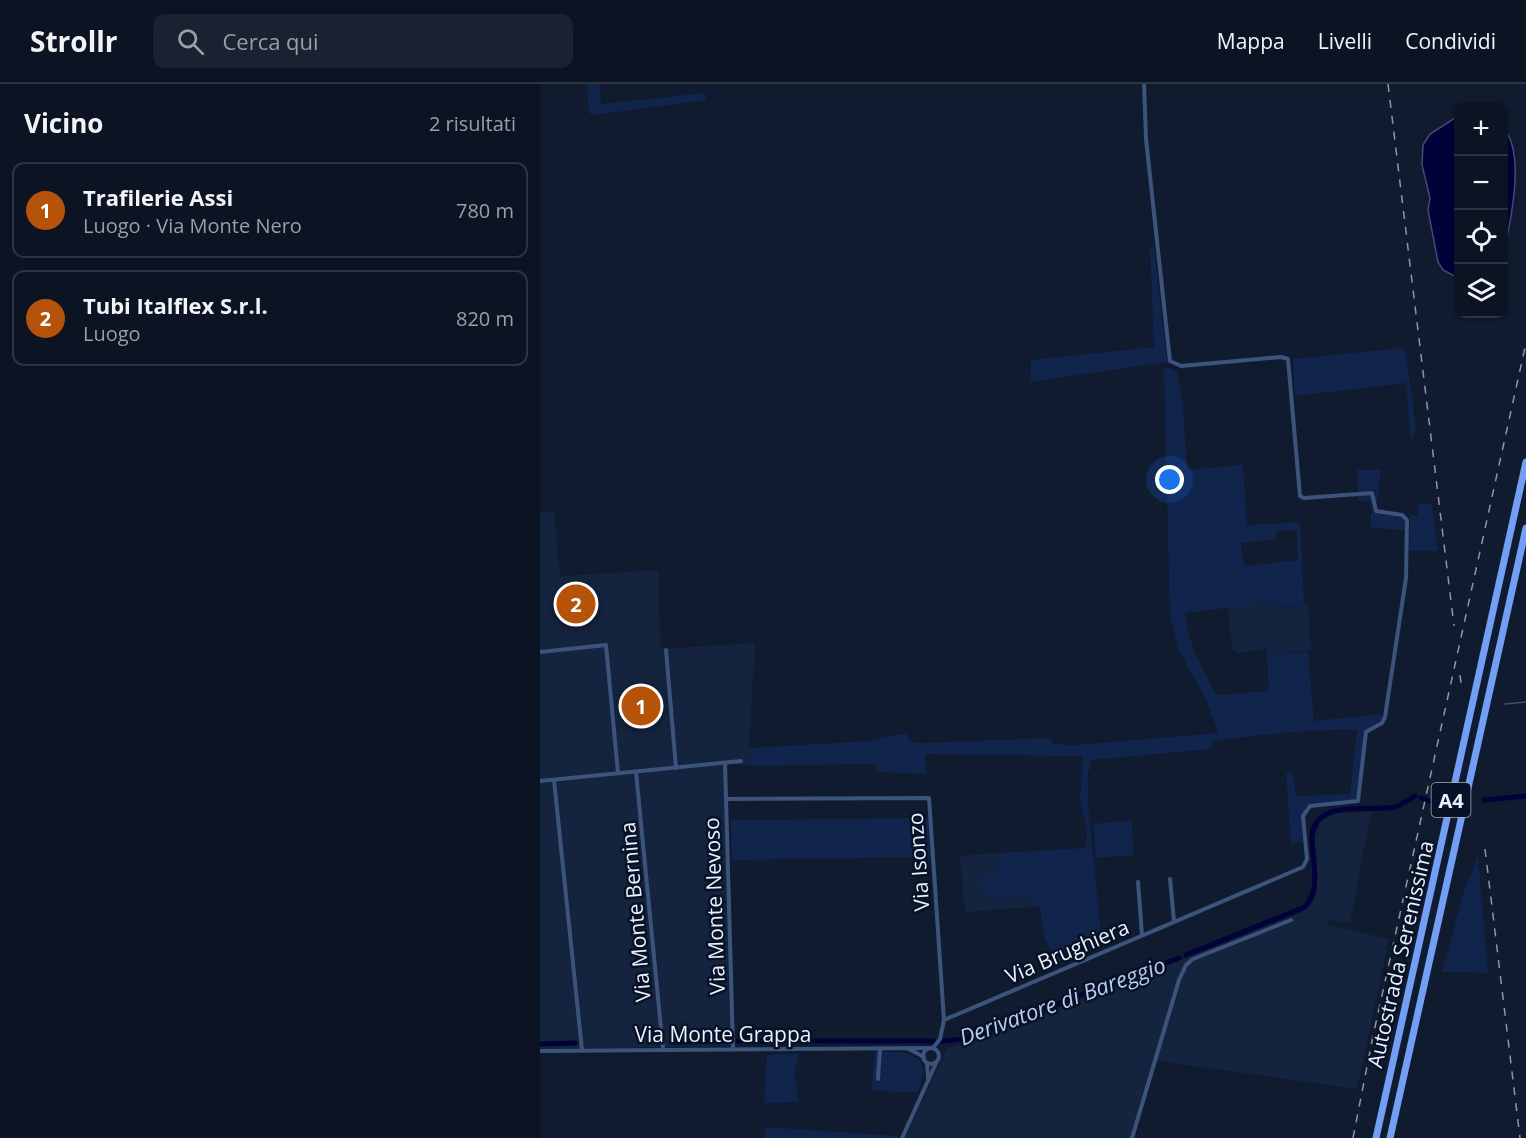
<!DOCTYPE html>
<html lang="it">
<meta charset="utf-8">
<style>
body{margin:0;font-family:"Open Sans",sans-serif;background:#1a2131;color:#f1f3f6}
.controls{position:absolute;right:18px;top:18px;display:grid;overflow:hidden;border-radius:12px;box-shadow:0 2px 4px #0004}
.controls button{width:54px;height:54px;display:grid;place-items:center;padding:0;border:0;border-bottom:2px solid #2c3341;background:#0c1424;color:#f1f3f6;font:30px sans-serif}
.you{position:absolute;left:630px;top:396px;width:21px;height:21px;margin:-15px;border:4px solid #fff;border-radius:50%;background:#1a73e8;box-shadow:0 0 0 9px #1a73e833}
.badge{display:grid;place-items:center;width:39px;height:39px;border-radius:50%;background:#b45309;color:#fff;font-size:20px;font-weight:700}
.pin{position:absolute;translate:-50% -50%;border:3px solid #fff;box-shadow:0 2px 6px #0006}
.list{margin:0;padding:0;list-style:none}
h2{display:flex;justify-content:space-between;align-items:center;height:78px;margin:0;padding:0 24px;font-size:26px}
h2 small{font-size:20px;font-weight:400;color:#9a9ea6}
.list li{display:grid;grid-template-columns:39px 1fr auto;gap:18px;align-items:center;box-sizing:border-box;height:96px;margin:0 12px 12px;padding:0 12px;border:2px solid #2c3341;border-radius:12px}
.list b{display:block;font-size:22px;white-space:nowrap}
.list p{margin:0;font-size:20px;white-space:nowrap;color:#9a9ea6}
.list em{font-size:20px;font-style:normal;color:#9a9ea6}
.icon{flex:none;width:33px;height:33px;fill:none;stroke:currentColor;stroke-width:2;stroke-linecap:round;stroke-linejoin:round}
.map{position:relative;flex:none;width:986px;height:1054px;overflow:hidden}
header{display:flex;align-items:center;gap:36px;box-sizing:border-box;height:84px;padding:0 30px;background:#0c1424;border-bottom:2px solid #2c3341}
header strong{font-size:28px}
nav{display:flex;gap:33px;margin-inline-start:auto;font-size:21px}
.search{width:420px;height:54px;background:#1a2131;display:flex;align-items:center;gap:15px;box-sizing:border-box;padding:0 21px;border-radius:12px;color:#9a9ea6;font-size:22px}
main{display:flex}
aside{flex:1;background:#0c1424}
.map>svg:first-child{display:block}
.built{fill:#14233e}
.green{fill:#10244c;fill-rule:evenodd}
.water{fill:#000239;stroke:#464974;stroke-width:1.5}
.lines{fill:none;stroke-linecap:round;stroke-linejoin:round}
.stream{stroke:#464974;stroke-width:1.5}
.canal{stroke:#000239;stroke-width:5}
.street{stroke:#3c537c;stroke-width:4}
.highway{stroke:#729ff3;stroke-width:7}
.rail{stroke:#8e96a7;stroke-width:1.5;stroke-dasharray:8 8;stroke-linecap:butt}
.labels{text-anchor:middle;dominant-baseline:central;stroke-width:5;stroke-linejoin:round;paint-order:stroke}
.shield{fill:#071226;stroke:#a6adbc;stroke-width:1.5}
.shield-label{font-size:20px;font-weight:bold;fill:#eaf0fd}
.street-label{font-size:21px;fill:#eaf0fd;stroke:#071226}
.water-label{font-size:22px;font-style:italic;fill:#b9cdf0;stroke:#071226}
</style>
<header>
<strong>Strollr</strong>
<div class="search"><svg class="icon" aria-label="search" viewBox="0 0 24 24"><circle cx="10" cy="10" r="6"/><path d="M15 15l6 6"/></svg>Cerca qui</div>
<nav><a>Mappa</a><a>Livelli</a><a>Condividi</a></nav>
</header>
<main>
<aside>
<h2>Vicino<small>2 risultati</small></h2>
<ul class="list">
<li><span class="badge">1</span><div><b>Trafilerie Assi</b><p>Luogo · Via Monte Nero</p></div><em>780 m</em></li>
<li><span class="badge">2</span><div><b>Tubi Italflex S.r.l.</b><p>Luogo</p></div><em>820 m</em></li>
</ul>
</aside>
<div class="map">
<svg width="986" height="1054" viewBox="0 0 986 1054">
<rect width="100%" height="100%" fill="#101b30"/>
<g class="built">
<path d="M 0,428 L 14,428 L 20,492 L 119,486 L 120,565 L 215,559 L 208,682 L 186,679 L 191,962 L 0,965 Z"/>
<path d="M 735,518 L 736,524 L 768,520 L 771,567 L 727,570 L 726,565 L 699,569 L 692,565 L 688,524 L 698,520 Z"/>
<path d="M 831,728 L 810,839 L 789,836 L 787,841 L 849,855 L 817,1005 L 617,977 L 594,1054 L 365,1054 L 407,964 L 429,959 L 761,829 L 772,820 L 777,810 L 775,752 L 781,738 L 794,730 Z"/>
<path d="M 458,769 L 458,788 L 444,789 L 452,815 L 491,811 L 493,823 L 425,828 L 420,772 Z"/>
</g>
<g class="green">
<path d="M 47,0 L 59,0 L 61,20 L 165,9 L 166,16 L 54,31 L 49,29 Z"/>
<path d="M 614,162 L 627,278 L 490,298 L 491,276 L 614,263 L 610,163 Z"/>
<path d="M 861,264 L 866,269 L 876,346 L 871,359 L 866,299 L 755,312 L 753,275 Z"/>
<path d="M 630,284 L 637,287 L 643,322 L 647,386 L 703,381 L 707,441 L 760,438 L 764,520 L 735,524 L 734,518 C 704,520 676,526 645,529 C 648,560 662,584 677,611 L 729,607 L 727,570 L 768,568 L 774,637 L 842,630 L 842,635 L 824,648 L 817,716 L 766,722 L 762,732 L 763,758 L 751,760 L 746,689 L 753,689 L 756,712 L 810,710 L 817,646 C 771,645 727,650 682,656 L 674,658 L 670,665 L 551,676 L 551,685 L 548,686 L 548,718 L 562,860 L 515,880 L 504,851 L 500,823 L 493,823 L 491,811 L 452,815 L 441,809 L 438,798 L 444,789 L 458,788 L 458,769 L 546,764 L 547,746 L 540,717 L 543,672 L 385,670 L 386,690 L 337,688 L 335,680 L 208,682 L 209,664 L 328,657 L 366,649 L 370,657 L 380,659 L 512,654 L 513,660 L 534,661 L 678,649 L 666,615 L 639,567 L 630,532 L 624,285 ZM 757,446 L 758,476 L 708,482 L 703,480 L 701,459 L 736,455 L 736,447 Z"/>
<path d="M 817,386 L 841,386 L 836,426 L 835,406 L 818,408 Z"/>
<path d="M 831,410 L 833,429 L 862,433 L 866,436 L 867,446 L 831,444 L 831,417 L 818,417 L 818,411 Z"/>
<path d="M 879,419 L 892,420 L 898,467 L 869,467 L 870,431 L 877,432 Z"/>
<path d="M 388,734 L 391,773 L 192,776 L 191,736 Z"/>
<path d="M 592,736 L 593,771 L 556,774 L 553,740 Z"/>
<path d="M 938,773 L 948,889 L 902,888 L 924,807 Z"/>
<path d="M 335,968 C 367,967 394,968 378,1008 L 331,1007 Z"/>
<path d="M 260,970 L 254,988 L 259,1018 L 224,1019 L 227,971 Z"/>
<path d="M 225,1043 L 358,1052 L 357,1054 L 224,1054 Z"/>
</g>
<g class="water">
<path d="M 918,32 L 918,194 L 903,186 L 898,178 L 888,126 L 890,114 L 882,81 L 883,61 L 890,50 Z"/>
<path d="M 964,44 C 986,72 970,137 964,170 Z"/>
</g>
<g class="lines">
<path class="stream" d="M 965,620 L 986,618"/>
<g class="canal">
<path d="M 881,714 L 898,720"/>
<path d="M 944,716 L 986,712"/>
<path d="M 646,871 L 765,823 C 781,805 773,779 772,757 C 770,713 829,728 855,723 C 862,721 869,715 875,712"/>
<path d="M 198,957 L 394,957"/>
<path d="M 403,957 L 425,955 L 639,874"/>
<path d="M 132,958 L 189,957"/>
<path d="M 0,960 L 35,959"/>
</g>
<g class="street">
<path d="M 126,566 L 136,684"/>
<path d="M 0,568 L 66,561 L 78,689"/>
<path d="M 185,679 L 193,964"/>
<path d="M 96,688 L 123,965"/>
<path d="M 14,696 L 42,966"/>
<path d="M 0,697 L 201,677"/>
<path d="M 186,715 L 389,714 L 404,936 L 400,955 L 393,964"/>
<path d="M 630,795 L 634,837"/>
<path d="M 598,798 L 602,851"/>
<path d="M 404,936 L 763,783 L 767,775 L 763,732 L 770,722 L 818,717 L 826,648 L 842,639 L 845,633 L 866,494 L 867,436 L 862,431 L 836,427 L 832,409 L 764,414 L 760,412 L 748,275 L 741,273 L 641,282 L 630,277 L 606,55 L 604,0"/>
<path d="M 367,964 L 384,973"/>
<circle cx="391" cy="972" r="8"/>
<path d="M 0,967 L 389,964"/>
<path d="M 387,979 L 388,995"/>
<path d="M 338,995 L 340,964"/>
<path d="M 362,1054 L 397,977"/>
<path d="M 592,1054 L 639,896 L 646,881 L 653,875 L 751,836"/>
</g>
<g class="highway">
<path d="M 836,1054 L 986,378"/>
<path d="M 850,1054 L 986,444"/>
</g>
<g class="rail">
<path d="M 848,0 L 914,542"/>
<path d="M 920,591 L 922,606"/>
<path d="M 945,765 L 980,1054"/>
<path d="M 813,1054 L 833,952 L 986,259"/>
</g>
</g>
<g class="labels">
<rect class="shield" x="891.5" y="699" width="39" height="34" rx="4.5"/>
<g class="shield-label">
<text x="911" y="716">A4</text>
</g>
<g class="street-label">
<text transform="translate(378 778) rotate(-94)">Via Isonzo</text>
<text transform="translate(174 822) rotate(-92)">Via Monte Nevoso</text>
<text transform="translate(95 828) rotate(-95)">Via Monte Bernina</text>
<text transform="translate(527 867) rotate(-23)">Via Brughiera</text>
<text transform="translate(860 870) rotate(-77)">Autostrada Serenissima</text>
<text x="183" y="950">Via Monte Grappa</text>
</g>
<g class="water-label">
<text transform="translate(522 916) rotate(-20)">Derivatore di Bareggio</text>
</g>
</g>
</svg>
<div class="controls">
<button>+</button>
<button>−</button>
<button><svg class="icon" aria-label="locate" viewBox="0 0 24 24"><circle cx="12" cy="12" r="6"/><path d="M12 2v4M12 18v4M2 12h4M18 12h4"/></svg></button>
<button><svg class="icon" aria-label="layers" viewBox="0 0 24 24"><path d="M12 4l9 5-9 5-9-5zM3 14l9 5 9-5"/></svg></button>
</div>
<div class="you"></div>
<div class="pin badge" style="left:101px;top:622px">1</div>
<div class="pin badge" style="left:36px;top:520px">2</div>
</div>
</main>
